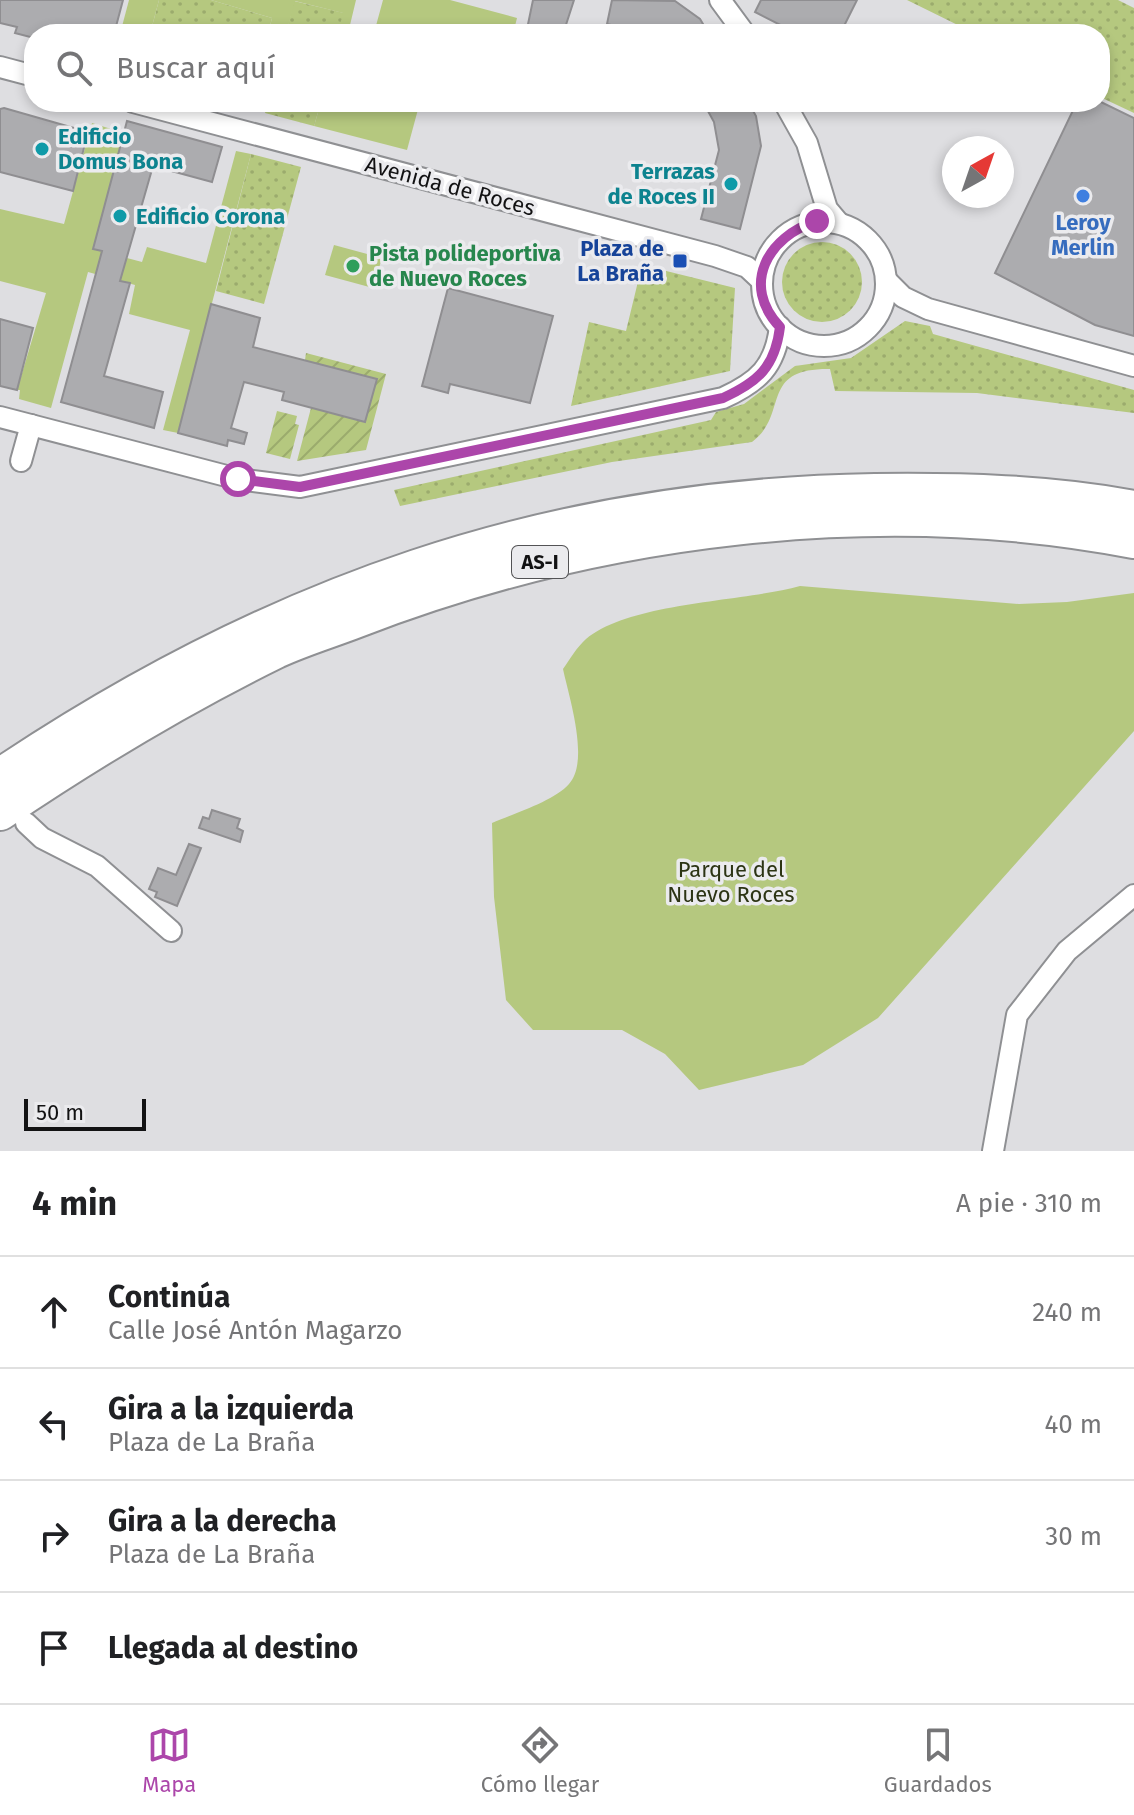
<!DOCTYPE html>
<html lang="es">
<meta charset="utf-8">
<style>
body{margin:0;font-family:"Fira Sans",sans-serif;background:#f2f2f2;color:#202124}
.compass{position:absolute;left:942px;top:136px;width:72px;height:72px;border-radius:50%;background:#fff;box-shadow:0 4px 12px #0003;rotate:40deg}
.scale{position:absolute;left:24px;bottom:20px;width:122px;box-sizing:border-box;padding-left:8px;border:4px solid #121213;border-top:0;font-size:22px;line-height:28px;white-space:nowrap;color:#121213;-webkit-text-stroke:6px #ebebee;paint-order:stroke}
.stop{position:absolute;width:24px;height:24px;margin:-18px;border:6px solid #ac46aa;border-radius:50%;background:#fff}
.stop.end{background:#ac46aa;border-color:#fff;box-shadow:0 2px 8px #0008}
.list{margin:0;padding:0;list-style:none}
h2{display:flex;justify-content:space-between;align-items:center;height:104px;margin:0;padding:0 32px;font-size:34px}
h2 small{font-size:26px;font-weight:400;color:#757577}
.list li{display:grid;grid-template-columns:52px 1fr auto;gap:24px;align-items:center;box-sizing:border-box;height:112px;padding:0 32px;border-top:2px solid #e0e0e0}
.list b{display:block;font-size:30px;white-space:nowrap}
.list p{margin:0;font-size:26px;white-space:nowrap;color:#757577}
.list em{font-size:26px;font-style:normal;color:#757577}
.icon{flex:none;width:44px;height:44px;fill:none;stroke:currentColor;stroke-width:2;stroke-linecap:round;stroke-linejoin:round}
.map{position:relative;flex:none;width:1134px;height:1151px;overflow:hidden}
.search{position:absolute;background:#fff;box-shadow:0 4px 12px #0003;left:24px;right:24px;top:24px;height:88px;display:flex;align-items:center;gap:20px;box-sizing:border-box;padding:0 28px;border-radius:32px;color:#757577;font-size:30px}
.sheet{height:552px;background:#fff}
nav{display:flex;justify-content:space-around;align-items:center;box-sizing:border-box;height:112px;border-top:2px solid #e0e0e0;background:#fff;font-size:22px;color:#757577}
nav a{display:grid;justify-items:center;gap:4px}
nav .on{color:#ac46aa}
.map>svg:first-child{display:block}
.grass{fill:url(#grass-dots)}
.park{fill:#b5c87f}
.garden{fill:url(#garden-furrows)}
.building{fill:#acacaf;stroke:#8f8e91;stroke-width:2}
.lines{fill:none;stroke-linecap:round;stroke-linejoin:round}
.street-casing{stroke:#8f9093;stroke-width:24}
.highway-casing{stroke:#8f9093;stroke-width:40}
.street{stroke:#fff;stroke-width:20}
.highway{stroke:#fff;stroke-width:36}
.route{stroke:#ac46aa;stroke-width:10}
.culture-dot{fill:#0f9aa8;stroke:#ebebee;stroke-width:3}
.shop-dot{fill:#3f7fe0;stroke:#ebebee;stroke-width:3}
.transit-dot{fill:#1a4fb4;stroke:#ebebee;stroke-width:3}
.leisure-dot{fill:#2e9e5b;stroke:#ebebee;stroke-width:3}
.labels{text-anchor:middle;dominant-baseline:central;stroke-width:7;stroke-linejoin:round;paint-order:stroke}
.shield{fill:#ebebee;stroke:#535355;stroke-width:2}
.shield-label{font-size:20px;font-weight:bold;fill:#121213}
.culture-label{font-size:22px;font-weight:bold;fill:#0d838f;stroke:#ebebee;text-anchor:start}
.street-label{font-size:22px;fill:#121213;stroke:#ebebee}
.shop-label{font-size:22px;font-weight:bold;fill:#366cbe;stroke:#ebebee}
.transit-label{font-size:22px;font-weight:bold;fill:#164399;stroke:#ebebee;text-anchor:end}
.leisure-label{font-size:22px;font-weight:bold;fill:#27864d;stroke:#ebebee;text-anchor:start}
.park-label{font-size:22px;fill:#2c3414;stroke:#ebebee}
</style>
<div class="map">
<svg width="1134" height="1151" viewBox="0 0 1134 1151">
<defs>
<pattern id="grass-dots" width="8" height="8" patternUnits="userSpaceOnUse" patternTransform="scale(2)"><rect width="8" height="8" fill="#b5c87f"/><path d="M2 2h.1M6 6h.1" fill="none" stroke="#9bab6d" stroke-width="1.8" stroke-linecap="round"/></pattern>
<pattern id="garden-furrows" width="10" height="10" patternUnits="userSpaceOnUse" patternTransform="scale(2)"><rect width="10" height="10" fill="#b5c87f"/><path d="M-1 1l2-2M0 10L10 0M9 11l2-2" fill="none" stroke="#9bab6d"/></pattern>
</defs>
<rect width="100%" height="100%" fill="#dedee1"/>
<g class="grass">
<path d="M 159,0 L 211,0 L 272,18 L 268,34 L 150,34 Z"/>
<path d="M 907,0 L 1118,0 L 1134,8 L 1134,113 L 1100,97 L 1100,34 L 976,34 Z"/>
<path d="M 294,1 L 344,13 L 338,34 L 286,34 Z"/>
<path d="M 268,102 L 321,102 L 314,126 L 265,113 Z"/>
<path d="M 251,154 L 301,167 L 264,304 L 216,291 Z"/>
<circle cx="822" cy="282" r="40"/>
<path d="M 642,265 L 735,288 L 730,371 L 571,406 L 589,322 L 626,331 Z"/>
<path d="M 905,321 L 930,326 L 933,334 L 1134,390 L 1134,413 L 977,393 L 835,391 L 830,369 C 758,368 790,414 752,442 L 612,462 L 400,506 L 394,490 L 711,420 L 716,412 L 744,404 L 795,366 L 851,358 Z"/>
</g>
<g class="park">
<path d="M 129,0 L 159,0 L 150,34 L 120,34 Z"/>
<path d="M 211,0 L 356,0 L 350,25 L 374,33 L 383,0 L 450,0 L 517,18 L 513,34 L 338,34 L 343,13 L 295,1 L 286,34 L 268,34 L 272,18 Z"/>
<path d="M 321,102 L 420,102 L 407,150 L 314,126 Z"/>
<path d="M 92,123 L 124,133 L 93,249 L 142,262 L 147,247 L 206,263 L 236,151 L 251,154 L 178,433 L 163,430 L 190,330 L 129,314 L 135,285 L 88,272 L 51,408 L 19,399 L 20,390 L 17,390 L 46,293 L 0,281 L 0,209 L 64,224 Z"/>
<path d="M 334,245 L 382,258 L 373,288 L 325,275 Z"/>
<path d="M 800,586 L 1019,604 L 1067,602 L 1134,593 L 1134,731 L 878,1018 L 803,1065 L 699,1090 L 665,1054 L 622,1030 L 533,1030 L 506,1000 L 494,897 L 492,823 C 513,814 554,801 569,784 C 590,761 569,697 563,669 C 570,659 577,647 586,639 C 630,602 742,602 800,586 Z"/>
</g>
<g class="garden">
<path d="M 306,353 L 386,374 L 366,450 L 297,461 L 311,408 L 365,422 L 376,380 L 305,360 Z"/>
<path d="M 277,411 L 297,416 L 295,424 L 299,425 L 290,459 L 266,453 Z"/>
</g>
<g class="building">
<path d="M 0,0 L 123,0 L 114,34 L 34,34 L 34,38 L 15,33 L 17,27 L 0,23 Z"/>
<path d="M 533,0 L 574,0 L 563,34 L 526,34 Z"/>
<path d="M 612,0 L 675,1 L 700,19 L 709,34 L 647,34 L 607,24 Z"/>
<path d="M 761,0 L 857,0 L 840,34 L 798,34 L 755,12 Z"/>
<path d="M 703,102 L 748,102 L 756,116 L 761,146 L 740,229 L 701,219 L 719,150 L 714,122 Z"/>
<path d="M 1077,102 L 1101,102 L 1134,118 L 1134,336 L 1095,325 L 995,273 Z"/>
<path d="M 4,108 L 88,132 L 73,191 L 0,172 L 0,109 Z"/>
<path d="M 127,121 L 222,147 L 212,182 L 153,166 L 120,281 L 130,283 L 104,376 L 163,392 L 154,428 L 61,402 L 102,251 L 93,249 Z"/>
<path d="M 448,288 L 553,316 L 530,403 L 450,384 L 448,393 L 422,386 Z"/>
<path d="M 211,304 L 260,318 L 253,347 L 377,379 L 365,422 L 282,400 L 284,392 L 244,382 L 231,428 L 247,433 L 244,444 L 228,440 L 227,446 L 178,433 Z"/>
<path d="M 0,319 L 33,328 L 17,390 L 0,386 Z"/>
<path d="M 212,810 L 240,819 L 237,828 L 243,831 L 240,842 L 199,828 L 203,817 L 209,819 Z"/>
<path d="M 189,844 L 201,848 L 177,906 L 155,897 L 157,892 L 149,889 L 158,868 L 176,875 Z"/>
</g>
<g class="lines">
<g class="street-casing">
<g id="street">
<path d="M 720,0 L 745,34"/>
<path d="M 0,67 L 34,76"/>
<path d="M 133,102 L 715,256 L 747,267 L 762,281"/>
<path d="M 784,102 L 807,143 L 827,209 L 838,222"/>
<circle cx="824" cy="284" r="62"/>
<path d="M 888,282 L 903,297 L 928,309 L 1134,366"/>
<path d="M 0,417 L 238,479 L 300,487 L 723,398 C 758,382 775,367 780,327"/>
<path d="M 21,461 L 31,425"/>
<path d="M 26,823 L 42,838 L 97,866 L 171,931"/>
<path d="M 993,1151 L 1017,1015 L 1067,951 L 1134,895"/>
</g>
</g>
<g class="highway-casing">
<g id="highway">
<path d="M 0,777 C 271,595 547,497 875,492 C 961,491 1049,493 1134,509"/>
<path d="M 0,812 C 89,752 180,697 276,650 C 302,638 329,630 355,620 C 597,526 878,491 1134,540"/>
</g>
</g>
<use href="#street" class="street"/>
<use href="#highway" class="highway"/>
</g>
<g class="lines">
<path class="route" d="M 238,479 L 300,487 L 723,398 C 758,382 775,367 780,327 C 740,285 768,236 817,221"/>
</g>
<g class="culture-dot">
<circle cx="42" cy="149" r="8"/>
<circle cx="731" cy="184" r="8"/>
<circle cx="120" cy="216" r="8"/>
</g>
<circle class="shop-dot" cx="1083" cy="196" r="8"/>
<rect class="transit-dot" x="672" y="253" width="16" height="16" rx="4"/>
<circle class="leisure-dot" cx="353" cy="266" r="8"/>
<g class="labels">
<rect class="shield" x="512" y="546" width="56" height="32" rx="6"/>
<g class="shield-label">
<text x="540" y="562">AS-I</text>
</g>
<g class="culture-label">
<text x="58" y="136">Edificio<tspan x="58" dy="25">Domus Bona</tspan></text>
<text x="715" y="171" text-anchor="end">Terrazas<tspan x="715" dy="25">de Roces II</tspan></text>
<text x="136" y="216">Edificio Corona</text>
</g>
<g class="street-label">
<text transform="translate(450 186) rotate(15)">Avenida de Roces</text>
</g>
<g class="shop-label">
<text x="1083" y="222">Leroy<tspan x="1083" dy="25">Merlin</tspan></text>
</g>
<g class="transit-label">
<text x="664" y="248">Plaza de<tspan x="664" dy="25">La Braña</tspan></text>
</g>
<g class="leisure-label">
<text x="369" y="253">Pista polideportiva<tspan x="369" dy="25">de Nuevo Roces</tspan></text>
</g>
<g class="park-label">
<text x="731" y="869">Parque del<tspan x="731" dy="25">Nuevo Roces</tspan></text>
</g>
</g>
</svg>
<svg class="compass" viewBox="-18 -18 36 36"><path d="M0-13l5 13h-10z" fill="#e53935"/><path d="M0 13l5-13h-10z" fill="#757577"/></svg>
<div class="scale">50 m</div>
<div class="stop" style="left:238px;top:479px"></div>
<div class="stop end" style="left:817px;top:221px"></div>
<div class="search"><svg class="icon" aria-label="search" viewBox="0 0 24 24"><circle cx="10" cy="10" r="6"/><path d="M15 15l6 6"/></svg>Buscar aquí</div>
</div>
<section class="sheet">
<h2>4 min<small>A pie · 310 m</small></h2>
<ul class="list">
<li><svg class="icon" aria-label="ahead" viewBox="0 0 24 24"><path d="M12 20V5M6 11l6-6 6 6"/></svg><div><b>Continúa</b><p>Calle José Antón Magarzo</p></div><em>240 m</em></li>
<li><svg class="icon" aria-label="left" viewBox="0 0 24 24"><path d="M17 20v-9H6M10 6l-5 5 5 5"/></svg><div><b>Gira a la izquierda</b><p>Plaza de La Braña</p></div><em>40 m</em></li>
<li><svg class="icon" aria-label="right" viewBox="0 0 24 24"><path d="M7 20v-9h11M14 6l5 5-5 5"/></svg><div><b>Gira a la derecha</b><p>Plaza de La Braña</p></div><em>30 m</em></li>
<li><svg class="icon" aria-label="arrive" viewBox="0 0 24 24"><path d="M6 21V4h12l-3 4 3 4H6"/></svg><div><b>Llegada al destino</b></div></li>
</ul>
</section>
<nav>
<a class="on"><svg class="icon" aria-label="map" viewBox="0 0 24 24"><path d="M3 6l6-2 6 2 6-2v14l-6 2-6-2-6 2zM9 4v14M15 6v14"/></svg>Mapa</a>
<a><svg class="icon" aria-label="directions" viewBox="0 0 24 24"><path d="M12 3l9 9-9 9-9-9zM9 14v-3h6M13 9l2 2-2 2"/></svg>Cómo llegar</a>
<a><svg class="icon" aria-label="saved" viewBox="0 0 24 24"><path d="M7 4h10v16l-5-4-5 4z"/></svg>Guardados</a>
</nav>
